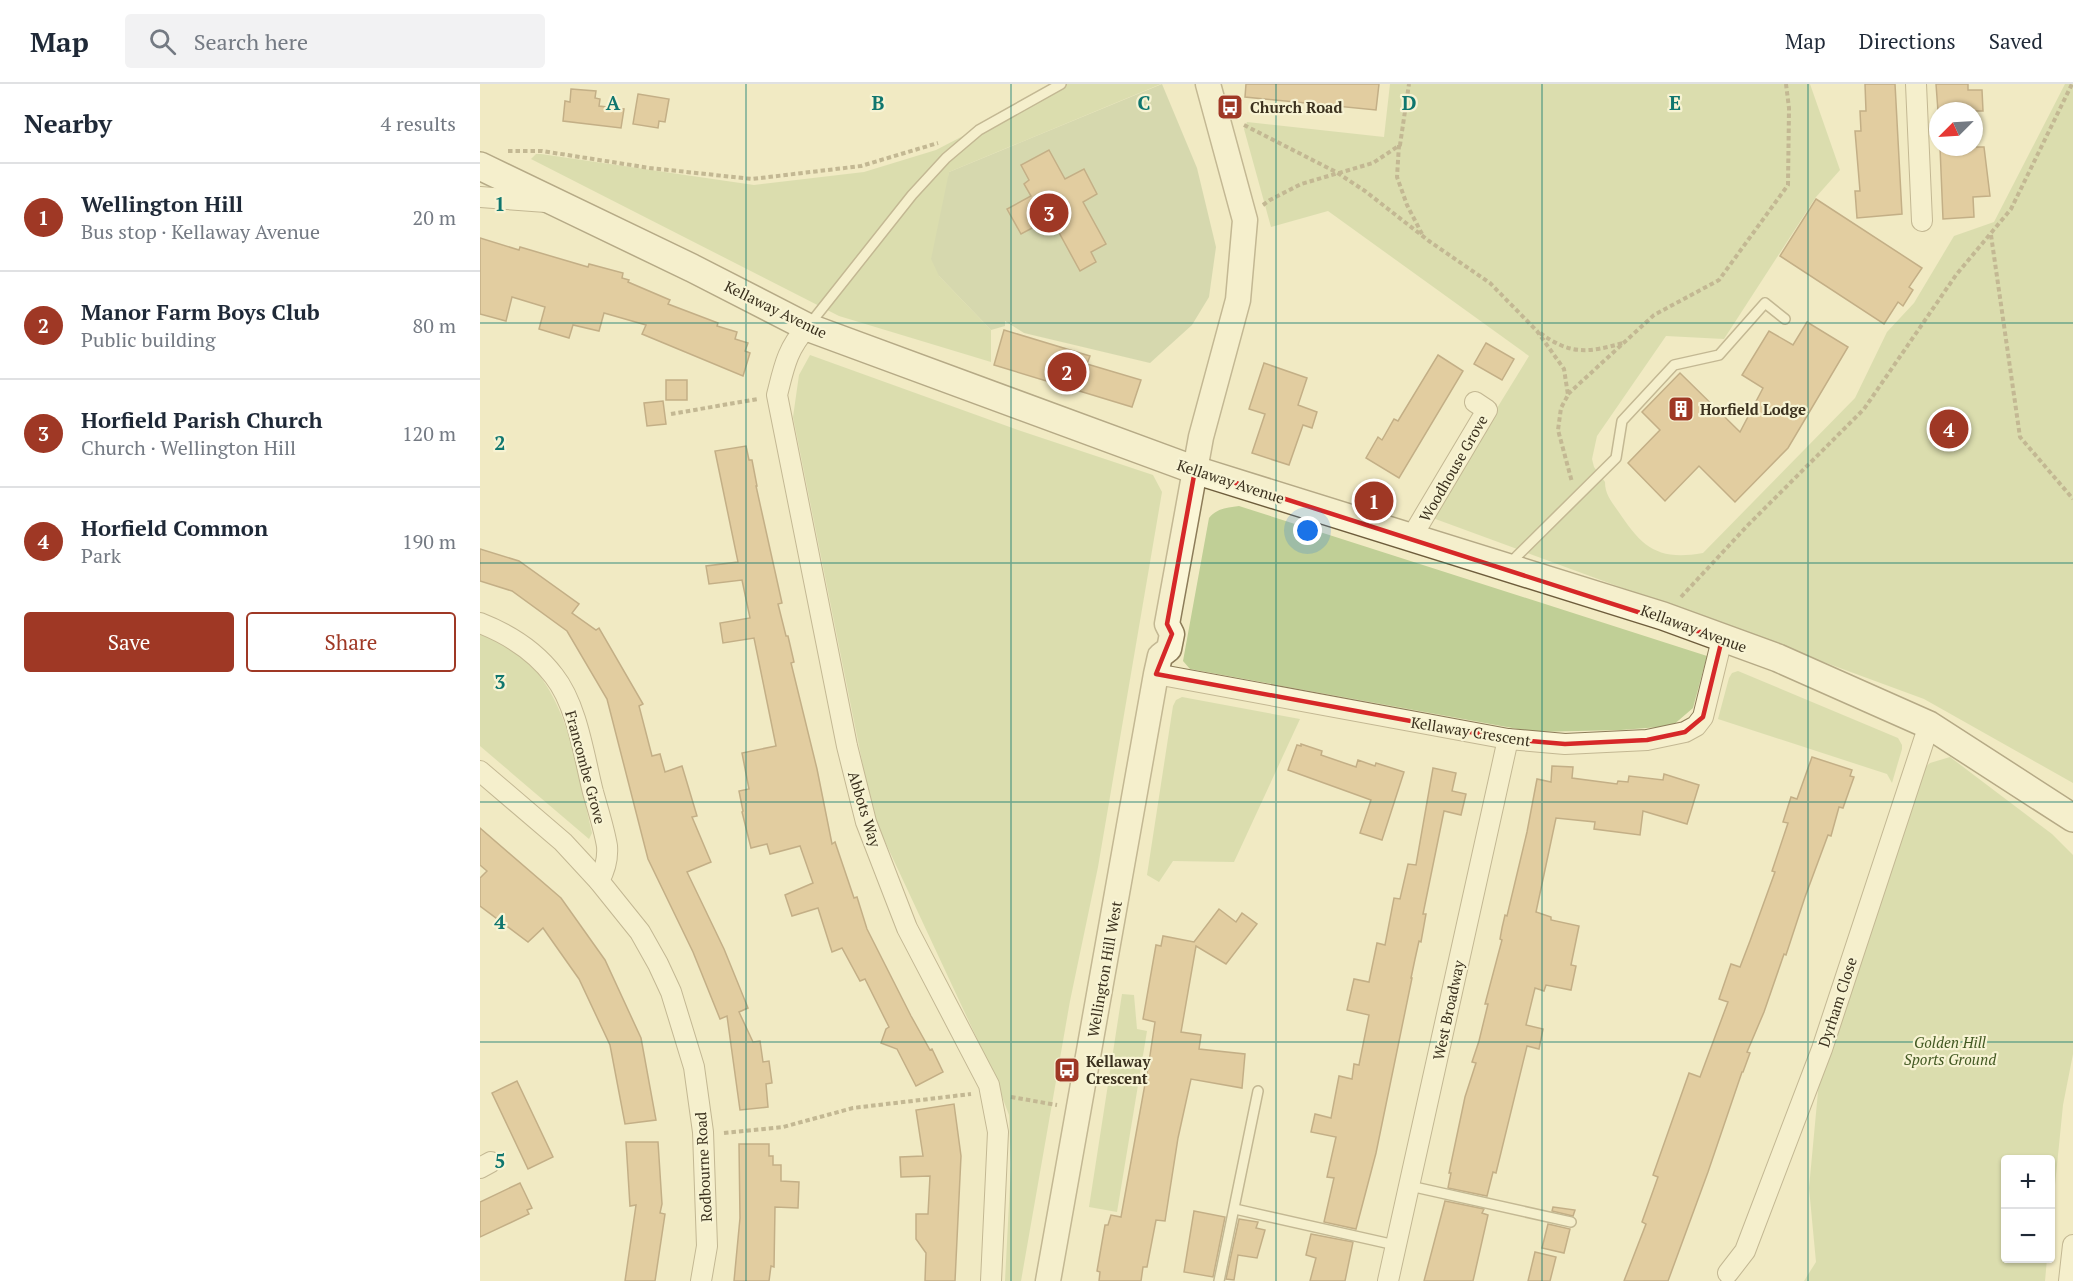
<!DOCTYPE html>
<meta charset="utf-8">
<style>
body{margin:0;font-family:"PT Serif",serif;background:#f2f2f3;color:#1f2937}
.controls{position:absolute;right:18px;bottom:18px;display:grid;overflow:hidden;border-radius:6px;box-shadow:0 2px 4px #0004}
.controls button{width:54px;height:54px;display:grid;place-items:center;padding:0;border:0;border-bottom:2px solid #e0e1e3;background:#fff;color:#1f2937;font:30px sans-serif}
.compass{position:absolute;left:1449px;top:18px;width:54px;height:54px;border-radius:50%;background:#fff;box-shadow:0 2px 4px #0004;rotate:246deg}
.you{position:absolute;left:828px;top:447px;width:21px;height:21px;margin:-15px;border:4px solid #fff;border-radius:50%;background:#1a73e8;box-shadow:0 0 0 9px #1a73e833}
.badge{display:grid;place-items:center;width:39px;height:39px;border-radius:50%;background:#9f3825;color:#fff;font-size:20px;font-weight:700}
.pin{position:absolute;translate:-50% -50%;border:3px solid #fff;box-shadow:0 2px 6px #0006}
.list{margin:0;padding:0;list-style:none}
h2{display:flex;justify-content:space-between;align-items:center;height:78px;margin:0;padding:0 24px;font-size:26px}
h2 small{font-size:20px;font-weight:400;color:#747a83}
.list li{display:grid;grid-template-columns:39px 1fr auto;gap:18px;align-items:center;box-sizing:border-box;height:108px;padding:0 24px;border-top:2px solid #e0e1e3}
.list b{display:block;font-size:22px;white-space:nowrap}
.list p{margin:0;font-size:20px;white-space:nowrap;color:#747a83}
.list em{font-size:20px;font-style:normal;color:#747a83}
.actions{display:flex;gap:12px;padding:18px 24px}
.actions a{flex:1;padding:14px 0;border:2px solid #9f3825;border-radius:6px;text-align:center;font-size:21px;color:#9f3825}
.actions .main{background:#9f3825;color:#fff}
.icon{flex:none;width:33px;height:33px;fill:none;stroke:currentColor;stroke-width:2;stroke-linecap:round;stroke-linejoin:round}
.map{position:relative;flex:none;width:1593px;height:1197px;overflow:hidden}
header{display:flex;align-items:center;gap:36px;box-sizing:border-box;height:84px;padding:0 30px;background:#fff;border-bottom:2px solid #e0e1e3}
header strong{font-size:28px}
nav{display:flex;gap:33px;margin-inline-start:auto;font-size:21px}
.search{width:420px;height:54px;background:#f2f2f3;display:flex;align-items:center;gap:15px;box-sizing:border-box;padding:0 21px;border-radius:6px;color:#747a83;font-size:22px}
main{display:flex}
aside{flex:1;background:#fff}
.map>svg:first-child{display:block}
.green{fill:#c0cf96}
.cemetery{fill:#b7c496;fill-rule:evenodd}
.building{fill:#d1ab77;stroke:#8d693d;stroke-width:1.5}
.lines{fill:none;stroke-linecap:round;stroke-linejoin:round}
.service-casing{stroke:#8c7c59;stroke-width:12}
.minor-casing{stroke:#8c7c59;stroke-width:22}
.tertiary-casing{stroke:#8c7c59;stroke-width:27}
.secondary-casing{stroke:#6e5d3c;stroke-width:30}
.path{stroke:#8c7c59;stroke-width:4;stroke-dasharray:4.5 3;stroke-linecap:butt}
.service{stroke:#fbf6d7;stroke-width:9}
.minor{stroke:#fbf6d7;stroke-width:20}
.tertiary{stroke:#fbf6d7;stroke-width:24}
.secondary{stroke:#fbf6d7;stroke-width:27}
.marked{fill:none;stroke:#d62828;stroke-width:4.5;stroke-linejoin:round}
.grid{fill:none;stroke:#0f766e;stroke-width:1.5;stroke-opacity:0.55}
.labels{text-anchor:middle;dominant-baseline:central;stroke-width:4.5;stroke-linejoin:round;paint-order:stroke}
.poi-label{font-size:15px;font-weight:bold;fill:#3b311e;stroke:#f7f3d3;text-anchor:start}
.street-label{font-size:15px;fill:#3b311e;stroke:#f7f3d3}
.park-label{font-size:15px;font-style:italic;fill:#435923;stroke:#f7f3d3}
.grid-label{font-size:20px;text-anchor:middle;font-weight:bold;fill:#0f766e;stroke:#f7f3d3;stroke-width:4.5;stroke-linejoin:round;paint-order:stroke}
</style>
<header>
<strong>Map</strong>
<div class="search"><svg class="icon" aria-label="search" viewBox="0 0 24 24"><circle cx="10" cy="10" r="6"/><path d="M15 15l6 6"/></svg>Search here</div>
<nav><a>Map</a><a>Directions</a><a>Saved</a></nav>
</header>
<main>
<aside>
<h2>Nearby<small>4 results</small></h2>
<ul class="list">
<li><span class="badge">1</span><div><b>Wellington Hill</b><p>Bus stop · Kellaway Avenue</p></div><em>20 m</em></li>
<li><span class="badge">2</span><div><b>Manor Farm Boys Club</b><p>Public building</p></div><em>80 m</em></li>
<li><span class="badge">3</span><div><b>Horfield Parish Church</b><p>Church · Wellington Hill</p></div><em>120 m</em></li>
<li><span class="badge">4</span><div><b>Horfield Common</b><p>Park</p></div><em>190 m</em></li>
</ul>
<div class="actions"><a class="main">Save</a><a>Share</a></div>
</aside>
<div class="map">
<svg width="1593" height="1197" viewBox="0 0 1593 1197">
<rect width="100%" height="100%" fill="#f1eac3"/>
<g class="green">
<path d="M 583,0 L 681,0 L 469,88 L 459,192 L 511,246 L 511,278 L 359,232 L 51,75 L 56,70 L 61,70 L 274,101 L 384,88 L 456,66 Z"/>
<path d="M 910,0 L 1330,0 L 1360,86 L 1336,113 L 1244,255 L 1186,252 L 1117,352 L 1112,375 L 1114,383 L 1125,398 C 1125,410 1131,417 1138,427 C 1162,463 1177,477 1223,469 L 1375,314 L 1407,248 L 1434,219 L 1474,152 L 1514,138 L 1585,0 L 1593,0 L 1593,699 L 1444,615 L 950,433 L 1049,272 L 848,127 L 791,143 L 764,45 L 767,38 L 904,53 Z"/>
<path d="M 330,271 L 538,346 L 673,391 L 682,408 L 618,783 L 590,917 L 541,1197 L 525,1197 L 531,1081 L 529,1031 L 513,989 L 394,734 L 389,712 L 313,333 L 319,291 Z"/>
<path d="M 759,422 L 1227,572 L 1213,624 L 1192,642 L 1141,646 L 1054,648 L 710,585 L 703,577 L 729,434 C 737,424 747,424 759,422 Z"/>
<path d="M 0,550 C 17,557 34,565 48,578 C 91,622 98,692 112,749 L 109,755 L 0,662 Z"/>
<path d="M 1258,587 L 1418,654 L 1422,661 L 1422,665 L 1412,699 L 1407,690 L 1238,635 L 1249,594 L 1252,589 Z"/>
<path d="M 702,613 L 820,635 L 754,778 L 693,777 L 679,798 L 667,791 L 693,622 L 696,616 Z"/>
<path d="M 1470,673 L 1572,750 L 1593,771 L 1593,970 L 1583,1021 L 1571,1141 L 1570,1076 L 1526,1076 L 1526,1174 L 1567,1175 L 1565,1197 L 1324,1197 L 1336,1178 L 1329,1104 L 1342,965 L 1441,687 L 1450,679 Z"/>
<path d="M 642,910 L 654,911 L 657,945 L 667,947 L 637,1128 L 609,1123 Z"/>
</g>
<path class="cemetery" d="M 682,0 L 717,84 L 736,163 L 729,213 L 712,241 L 670,279 L 544,249 L 525,237 L 525,242 L 511,246 L 459,192 L 451,175 L 469,88 ZM 569,66 L 585,95 L 603,118 L 626,160 L 611,168 L 616,178 L 601,187 L 571,134 L 541,150 L 527,125 L 551,112 L 544,100 L 549,96 L 541,81 Z"/>
<g class="building">
<path d="M 766,0 L 899,0 L 896,26 L 765,13 Z"/>
<path d="M 1385,0 L 1415,0 L 1422,130 L 1377,134 L 1375,107 L 1380,107 L 1375,47 L 1381,47 L 1380,27 L 1386,27 Z"/>
<path d="M 1456,0 L 1488,0 L 1488,6 L 1502,6 L 1503,27 L 1458,27 Z"/>
<path d="M 91,5 L 116,7 L 115,14 L 120,15 L 119,22 L 144,25 L 141,44 L 83,37 L 85,17 L 90,18 Z"/>
<path d="M 158,10 L 189,15 L 185,38 L 179,37 L 178,44 L 153,40 Z"/>
<path d="M 1460,63 L 1504,63 L 1510,112 L 1493,113 L 1494,133 L 1463,135 Z"/>
<path d="M 569,66 L 585,95 L 604,85 L 617,110 L 603,118 L 626,160 L 611,168 L 616,178 L 600,187 L 571,134 L 541,150 L 527,125 L 551,112 L 544,100 L 549,96 L 541,81 Z"/>
<path d="M 1336,115 L 1442,184 L 1429,203 L 1433,206 L 1423,222 L 1418,218 L 1404,240 L 1300,172 Z"/>
<path d="M 0,154 L 39,166 L 40,163 L 108,183 L 109,180 L 143,189 L 142,194 L 149,196 L 148,198 L 190,216 L 188,220 L 238,239 L 237,242 L 257,248 L 255,255 L 268,259 L 265,267 L 270,269 L 263,292 L 162,250 L 166,241 L 124,229 L 119,247 L 93,241 L 89,254 L 59,245 L 65,223 L 32,213 L 26,237 L 0,230 Z"/>
<path d="M 1327,238 L 1368,263 L 1308,364 L 1255,418 L 1219,382 L 1185,417 L 1148,379 L 1180,346 L 1162,328 L 1200,289 L 1260,348 L 1283,304 L 1262,291 L 1289,247 L 1313,261 Z"/>
<path d="M 524,246 L 610,272 L 607,280 L 661,296 L 652,323 L 514,281 Z"/>
<path d="M 1006,259 L 1034,275 L 1022,296 L 994,280 Z"/>
<path d="M 958,271 L 983,287 L 919,394 L 886,374 L 898,353 L 902,356 L 914,335 L 918,337 Z"/>
<path d="M 784,279 L 827,294 L 818,321 L 837,328 L 832,344 L 823,341 L 809,381 L 772,369 L 785,330 L 769,325 Z"/>
<rect x="186" y="296" width="21" height="20"/>
<path d="M 183,317 L 186,340 L 167,342 L 164,319 Z"/>
<path d="M 266,362 L 269,376 L 272,376 L 277,402 L 276,402 L 302,519 L 298,520 L 306,552 L 308,552 L 314,578 L 311,579 L 337,685 L 352,760 L 355,758 L 374,814 L 377,813 L 387,845 L 431,932 L 450,966 L 452,965 L 463,988 L 436,1002 L 417,965 L 401,959 L 406,945 L 409,943 L 385,895 L 380,897 L 362,864 L 352,868 L 338,824 L 312,832 L 305,811 L 333,799 L 320,762 L 290,770 L 287,760 L 271,764 L 262,728 L 263,727 L 259,707 L 269,705 L 262,669 L 296,662 L 274,554 L 243,559 L 240,539 L 270,534 L 262,496 L 229,500 L 226,482 L 258,478 L 235,367 Z"/>
<path d="M 0,465 L 39,477 L 99,520 L 92,529 L 116,546 L 119,544 L 163,620 L 159,622 L 172,672 L 180,670 L 185,688 L 202,682 L 217,732 L 212,733 L 231,778 L 207,788 L 244,865 L 268,924 L 259,928 L 273,958 L 280,957 L 283,978 L 289,977 L 292,999 L 286,1000 L 288,1023 L 260,1026 L 247,932 L 240,935 L 213,868 L 168,775 L 127,615 L 87,547 L 32,507 L 0,497 Z"/>
<path d="M 821,660 L 842,667 L 841,671 L 876,683 L 878,676 L 895,682 L 896,679 L 924,688 L 902,756 L 880,749 L 891,716 L 808,686 L 817,661 L 821,662 Z"/>
<path d="M 1332,673 L 1372,686 L 1370,692 L 1374,693 L 1363,724 L 1359,723 L 1351,752 L 1348,751 L 1325,813 L 1306,871 L 1304,870 L 1284,928 L 1267,968 L 1270,969 L 1263,988 L 1262,988 L 1228,1088 L 1188,1197 L 1144,1197 L 1166,1140 L 1162,1138 L 1178,1093 L 1173,1091 L 1209,989 L 1220,993 L 1248,918 L 1239,915 L 1251,880 L 1260,883 L 1270,857 L 1295,788 L 1292,787 L 1308,739 L 1303,738 L 1311,713 L 1317,715 Z"/>
<path d="M 1072,682 L 1093,683 L 1092,694 L 1137,700 L 1138,697 L 1148,698 L 1149,692 L 1183,696 L 1184,690 L 1219,701 L 1207,740 L 1163,727 L 1160,751 L 1114,745 L 1115,738 L 1076,734 L 1056,828 L 1071,833 L 1071,836 L 1099,842 L 1091,881 L 1096,882 L 1091,906 L 1066,901 L 1064,907 L 1055,904 L 1046,941 L 1063,945 L 1059,965 L 1047,962 L 1016,1089 L 1013,1088 L 1007,1112 L 968,1104 L 971,1089 L 969,1089 L 985,1013 L 996,979 L 992,978 L 999,957 L 1008,920 L 1005,920 L 1022,856 L 1020,855 L 1022,844 L 1025,831 L 1027,832 L 1047,748 L 1057,695 L 1071,698 Z"/>
<path d="M 953,684 L 976,689 L 972,707 L 986,710 L 981,731 L 964,727 L 943,830 L 946,830 L 941,858 L 939,857 L 935,875 L 931,894 L 932,894 L 896,1069 L 876,1145 L 844,1138 L 854,1094 L 847,1093 L 856,1053 L 831,1048 L 835,1030 L 851,1034 L 859,992 L 872,995 L 874,980 L 879,981 L 889,931 L 867,926 L 874,895 L 889,898 L 897,859 L 905,861 L 914,814 L 920,815 L 928,780 L 936,781 Z"/>
<path d="M 0,744 L 81,814 L 125,876 L 161,954 L 176,1036 L 145,1040 L 130,961 L 99,895 L 63,844 L 48,858 L 0,822 L 0,794 L 7,787 L 0,781 Z"/>
<path d="M 739,825 L 756,838 L 762,829 L 777,840 L 746,880 L 716,862 L 701,948 L 721,951 L 719,965 L 765,970 L 762,1004 L 711,995 L 698,1054 L 685,1137 L 676,1136 L 667,1183 L 663,1183 L 661,1197 L 619,1197 L 620,1188 L 617,1187 L 625,1141 L 628,1141 L 631,1131 L 641,1133 L 669,978 L 675,938 L 663,935 L 676,861 L 681,862 L 683,852 L 714,858 Z"/>
<path d="M 37,997 L 73,1073 L 48,1085 L 12,1009 Z"/>
<path d="M 474,1020 L 481,1072 L 475,1197 L 445,1197 L 446,1169 L 436,1155 L 436,1130 L 448,1130 L 450,1092 L 421,1093 L 420,1073 L 443,1072 L 436,1026 Z"/>
<path d="M 146,1058 L 178,1058 L 182,1120 L 180,1129 L 185,1130 L 175,1197 L 145,1197 L 156,1121 L 150,1122 Z"/>
<path d="M 259,1060 L 289,1060 L 289,1072 L 293,1072 L 293,1081 L 301,1081 L 301,1097 L 319,1098 L 318,1124 L 295,1123 L 294,1183 L 291,1182 L 289,1197 L 254,1197 L 260,1134 Z"/>
<path d="M 40,1099 L 52,1124 L 47,1126 L 49,1130 L 0,1153 L 0,1118 Z"/>
<path d="M 965,1117 L 1004,1125 L 1002,1129 L 1008,1131 L 993,1197 L 944,1197 Z"/>
<path d="M 1073,1123 L 1095,1126 L 1093,1132 L 1072,1127 Z"/>
<path d="M 714,1127 L 745,1133 L 733,1193 L 704,1188 Z"/>
<path d="M 759,1135 L 778,1138 L 776,1144 L 785,1146 L 777,1174 L 758,1171 L 754,1196 L 746,1195 Z"/>
<path d="M 1068,1140 L 1090,1145 L 1084,1169 L 1062,1164 Z"/>
<path d="M 831,1150 L 873,1158 L 865,1197 L 830,1197 L 836,1174 L 826,1171 Z"/>
<path d="M 1055,1168 L 1076,1173 L 1070,1197 L 1048,1197 Z"/>
</g>
<g class="lines">
<g class="service-casing">
<g id="service">
<path d="M 329,241 L 432,111 L 466,74 L 499,46 L 581,0"/>
<path d="M 1029,480 L 1136,374 L 1142,337 L 1194,281 L 1239,271 L 1285,219 L 1305,235"/>
<path d="M 930,1102 L 1091,1138"/>
<path d="M 755,1125 L 915,1161"/>
<path d="M 739,1197 L 778,1007"/>
</g>
</g>
<g class="minor-casing">
<g id="minor">
<path d="M 1436,0 L 1442,137"/>
<path d="M 0,113 L 66,118"/>
<path d="M 327,243 C 307,265 304,283 297,311 L 367,662 L 386,738 L 427,844 L 509,1001 L 518,1048 L 511,1197"/>
<path d="M 931,454 L 1007,326 L 995,318"/>
<path d="M 0,539 C 28,550 56,568 74,592 C 97,621 104,672 113,708 C 118,726 124,744 127,762 C 128,774 125,786 119,797"/>
<path d="M 676,590 L 1028,655 L 1085,660 L 1167,656 L 1205,648 L 1216,642 L 1223,633 L 1242,555"/>
<path d="M 0,687 L 83,758 L 119,797 L 160,848 L 178,880 L 191,908 L 214,983 L 223,1048 L 227,1162 L 221,1197"/>
<path d="M 0,1084 L 11,1078"/>
<path d="M 1248,1189 L 1265,1167 L 1342,965 L 1449,641"/>
<path d="M 908,1197 L 1028,655"/>
<path d="M 1589,1197 L 1593,1161"/>
</g>
</g>
<g class="tertiary-casing">
<path id="tertiary" d="M 568,1197 L 676,590 L 680,572 L 689,565 L 692,550 L 687,540 L 721,353 L 758,216 L 765,136 L 728,0"/>
</g>
<g class="secondary-casing">
<path id="secondary" d="M 0,82 L 212,184 L 327,243 L 715,386 L 1183,532 L 1298,574 L 1449,641 L 1593,734"/>
</g>
<g class="path">
<path d="M 764,41 L 856,88 L 885,107 L 949,157 L 1010,199 L 1057,247 L 1084,285 L 1088,311 L 1081,324 L 1078,346 L 1092,398"/>
<path d="M 919,61 L 917,93 L 927,121 L 942,150"/>
<path d="M 28,67 L 62,67 L 170,84 L 272,95 L 381,82 L 458,59"/>
<path d="M 783,121 L 790,116 L 821,100 L 893,79 L 920,61 L 929,0"/>
<path d="M 1511,151 L 1540,353 L 1593,415"/>
<path d="M 1060,249 C 1091,271 1107,269 1143,259"/>
<path d="M 1088,310 L 1174,231 L 1239,196 L 1308,101 L 1309,24 L 1306,0"/>
<path d="M 191,330 L 278,315"/>
<path d="M 1201,513 L 1267,442 L 1384,325 L 1476,191 L 1531,125 L 1592,0"/>
<path d="M 531,1013 L 577,1021"/>
<path d="M 244,1049 L 303,1043 L 373,1024 L 491,1010"/>
</g>
<use href="#service" class="service"/>
<use href="#minor" class="minor"/>
<use href="#tertiary" class="tertiary"/>
<use href="#secondary" class="secondary"/>
</g>
<path d="M0 0H1593V1197H0ZM 715,386 L 1242,555 L 1223,633 L 1205,648 L 1167,656 L 1085,660 L 1028,655 L 676,590 L 692,550 L 687,540 Z" fill="#f1eac3" fill-opacity=".55" fill-rule="evenodd"/>
<path class="marked" d="M 715,386 L 1242,555 L 1223,633 L 1205,648 L 1167,656 L 1085,660 L 1028,655 L 676,590 L 692,550 L 687,540 Z"/>
<path class="grid" d="M 266,0 L 266,1197M 531,0 L 531,1197M 796,0 L 796,1197M 1062,0 L 1062,1197M 1328,0 L 1328,1197M 0,239 L 1593,239M 0,479 L 1593,479M 0,718 L 1593,718M 0,958 L 1593,958"/>
<defs>
<g id="bus-square" transform="scale(1.35)"><rect x="-9" y="-9" width="18" height="18" rx="4" fill="#9f3825" stroke="#f7f3d3"/><path d="M-5-6H5V4H4V6H2V4H-2V6H-4V4H-5ZM-3.5-4V0h7V-4ZM-3.5 1.2v1.5H-2V1.2ZM2 1.2v1.5H3.5V1.2Z" fill="#fff"/></g>
<g id="building-square" transform="scale(1.35)"><rect x="-9" y="-9" width="18" height="18" rx="4" fill="#9f3825" stroke="#f7f3d3"/><path d="M-4-6H4V6H1V3H-1V6H-4ZM-2.5-4.3h1.7v1.8h-1.7ZM.8-4.3h1.7v1.8H.8ZM-2.5-1h1.7V.8h-1.7ZM.8-1h1.7V.8H.8Z" fill="#fff"/></g>
</defs>
<g fill-rule="evenodd">
<use href="#bus-square" x="750" y="23"/>
<use href="#building-square" x="1201" y="325"/>
<use href="#bus-square" x="587" y="986"/>
</g>
<g class="labels">
<g class="poi-label">
<text x="770" y="23">Church Road</text>
<text x="1220" y="325">Horfield Lodge</text>
<text x="606" y="977">Kellaway<tspan x="606" dy="17">Crescent</tspan></text>
</g>
<g class="street-label">
<text transform="translate(296 225) rotate(26)">Kellaway Avenue</text>
<text transform="translate(973 384) rotate(-60)">Woodhouse Grove</text>
<text transform="translate(751 397) rotate(18)">Kellaway Avenue</text>
<text transform="translate(1214 544) rotate(20)">Kellaway Avenue</text>
<text transform="translate(991 647) rotate(9)">Kellaway Crescent</text>
<text transform="translate(106 683) rotate(75)">Francombe Grove</text>
<text transform="translate(385 725) rotate(73)">Abbots Way</text>
<text transform="translate(624 885) rotate(-80)">Wellington Hill West</text>
<text transform="translate(1357 918) rotate(-72)">Dyrham Close</text>
<text transform="translate(968 926) rotate(-78)">West Broadway</text>
<text transform="translate(223 1083) rotate(-93)">Rodbourne Road</text>
</g>
<g class="park-label">
<text x="1470" y="958">Golden Hill<tspan x="1470" dy="17">Sports Ground</tspan></text>
</g>
</g>
<g class="grid-label">
<text x="133" y="26">A</text>
<text x="398" y="26">B</text>
<text x="664" y="26">C</text>
<text x="929" y="26">D</text>
<text x="1195" y="26">E</text>
<text x="20" y="127">1</text>
<text x="20" y="366">2</text>
<text x="20" y="605">3</text>
<text x="20" y="845">4</text>
<text x="20" y="1084">5</text>
</g>
</svg>
<div class="controls">
<button>+</button>
<button>−</button>
</div>
<svg class="compass" viewBox="-18 -18 36 36"><path d="M0-13l5 13h-10z" fill="#e53935"/><path d="M0 13l5-13h-10z" fill="#747a83"/></svg>
<div class="you"></div>
<div class="pin badge" style="left:894px;top:417px">1</div>
<div class="pin badge" style="left:587px;top:288px">2</div>
<div class="pin badge" style="left:569px;top:129px">3</div>
<div class="pin badge" style="left:1469px;top:345px">4</div>
</div>
</main>
